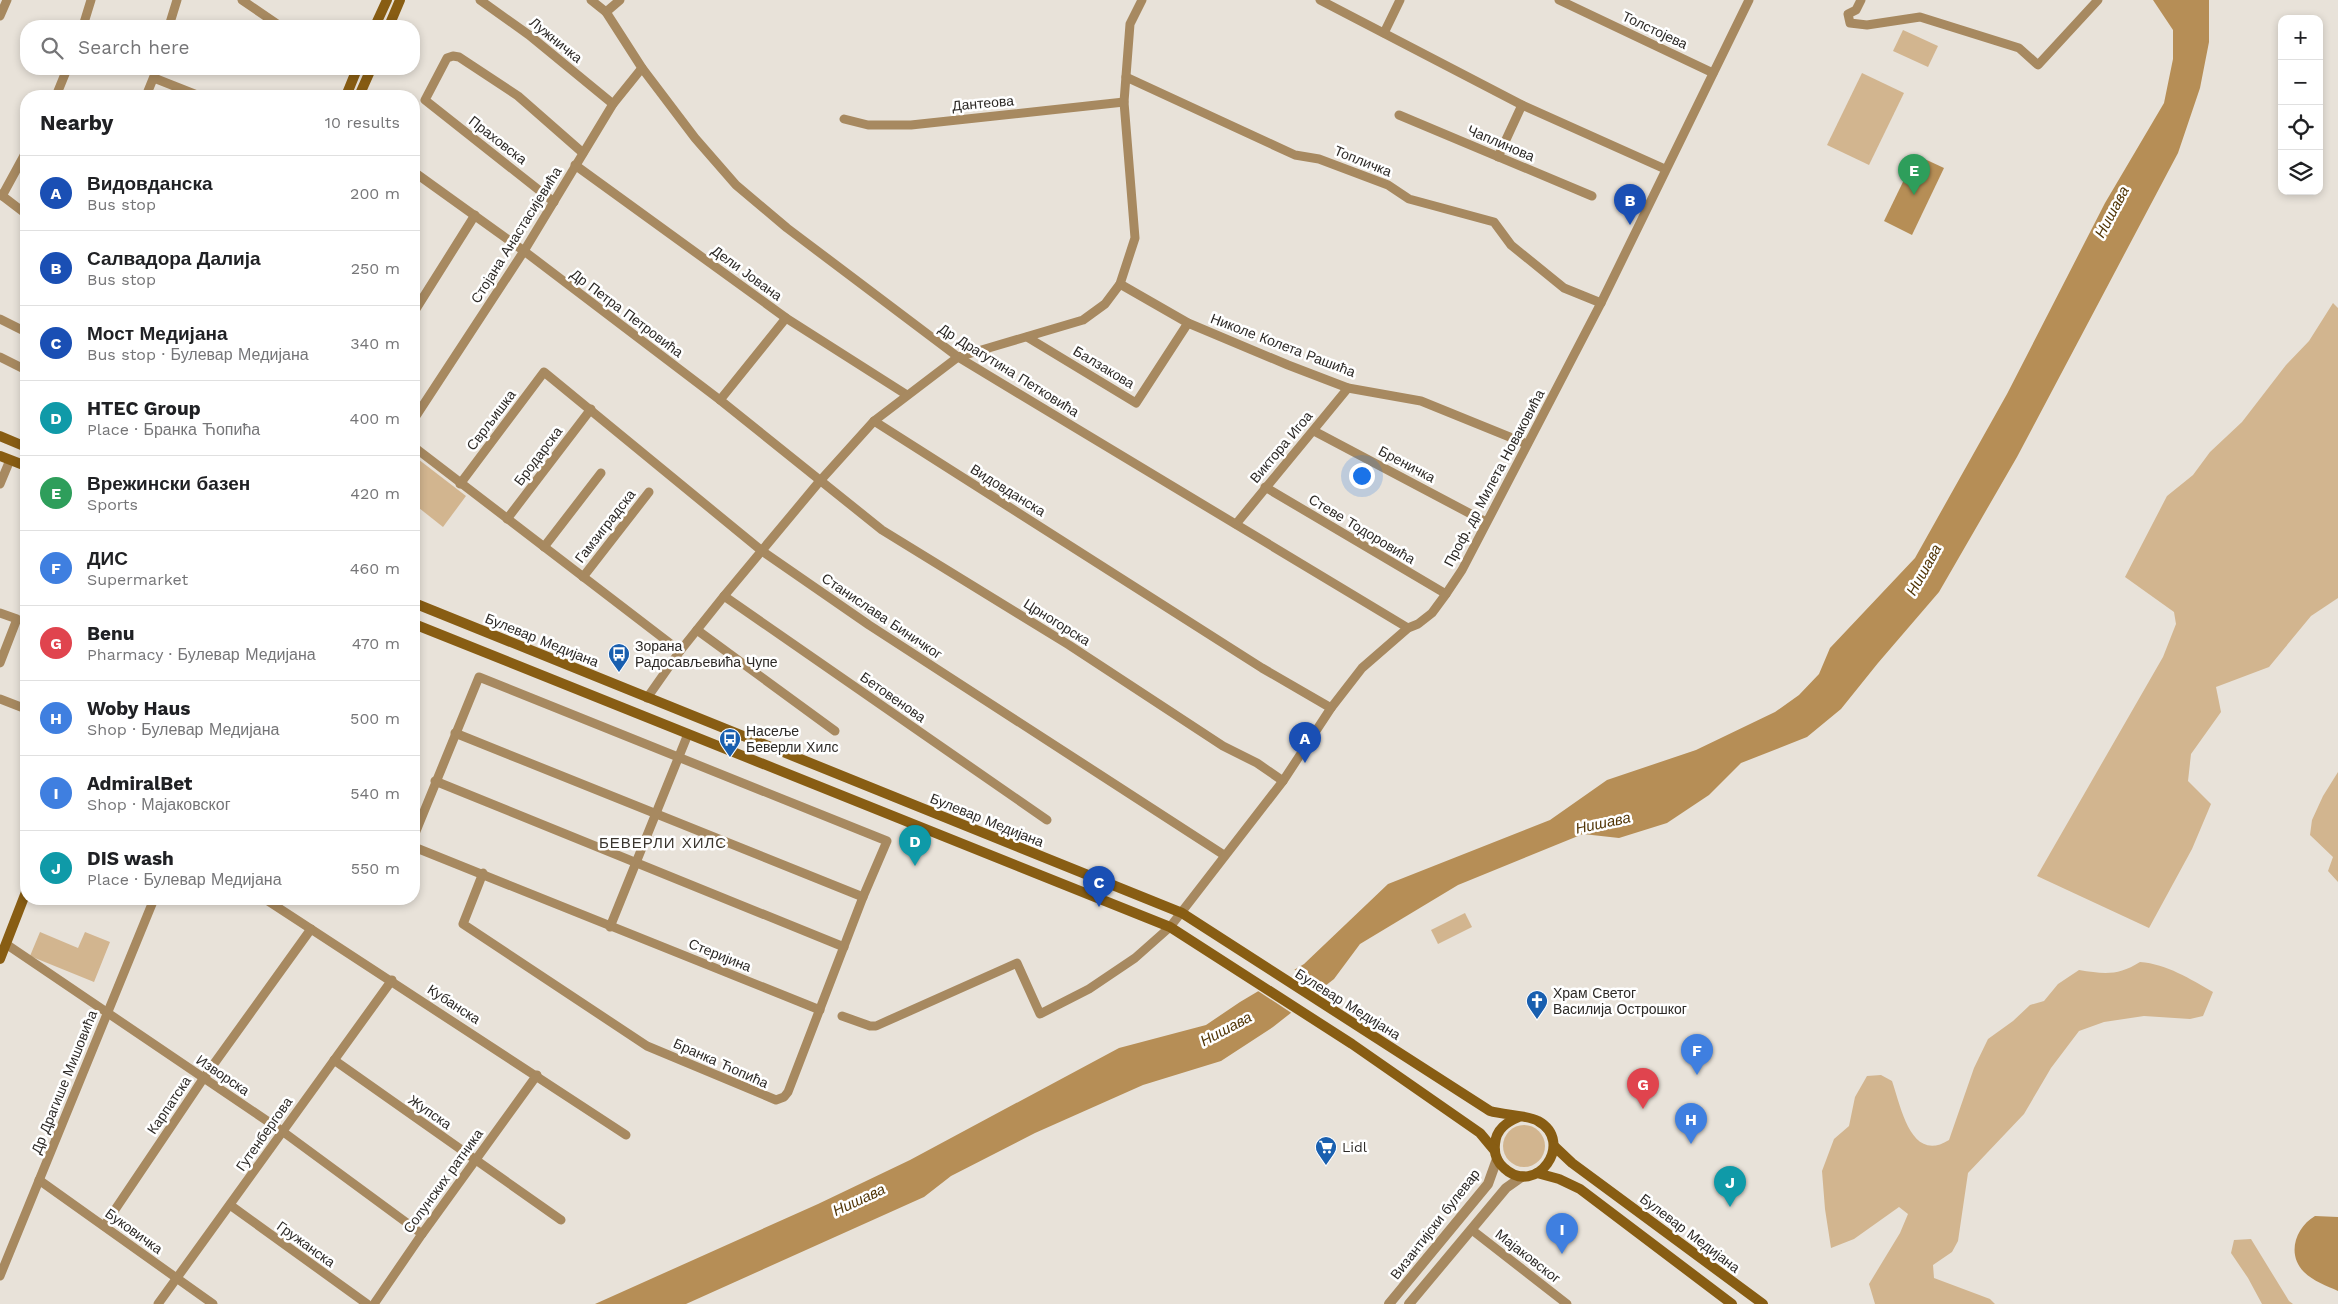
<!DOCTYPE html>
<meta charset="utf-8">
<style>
body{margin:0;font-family:"Work Sans",sans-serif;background:#f2f2f2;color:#202124}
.controls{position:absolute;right:15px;top:15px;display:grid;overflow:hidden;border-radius:10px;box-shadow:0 2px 8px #0003}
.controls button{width:45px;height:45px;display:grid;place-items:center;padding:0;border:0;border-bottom:1px solid #e0e0e0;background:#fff;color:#202124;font:25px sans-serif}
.you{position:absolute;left:1361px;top:475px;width:18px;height:18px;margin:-12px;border:4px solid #fff;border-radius:50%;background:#1a73e8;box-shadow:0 0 0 8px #1a73e833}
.badge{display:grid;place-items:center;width:32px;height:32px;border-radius:50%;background:#195faf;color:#fff;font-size:16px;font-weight:700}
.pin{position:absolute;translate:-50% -41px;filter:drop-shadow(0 1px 2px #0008)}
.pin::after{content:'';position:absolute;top:26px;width:18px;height:15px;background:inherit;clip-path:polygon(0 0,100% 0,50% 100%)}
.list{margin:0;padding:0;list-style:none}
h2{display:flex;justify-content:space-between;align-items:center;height:65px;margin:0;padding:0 20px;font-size:21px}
h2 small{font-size:16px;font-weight:400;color:#757577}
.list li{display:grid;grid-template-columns:32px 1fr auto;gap:15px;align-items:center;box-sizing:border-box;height:75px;padding:0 20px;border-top:1px solid #e0e0e0}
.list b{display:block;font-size:19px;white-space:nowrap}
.list p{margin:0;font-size:16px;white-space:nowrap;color:#757577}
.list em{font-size:16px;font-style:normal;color:#757577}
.icon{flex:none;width:28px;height:28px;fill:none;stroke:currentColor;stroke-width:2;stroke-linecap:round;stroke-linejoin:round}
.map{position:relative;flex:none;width:2338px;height:1304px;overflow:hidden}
.search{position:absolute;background:#fff;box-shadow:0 2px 8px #0003;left:20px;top:20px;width:400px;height:55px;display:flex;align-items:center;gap:12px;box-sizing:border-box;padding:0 18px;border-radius:20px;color:#757577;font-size:19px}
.panel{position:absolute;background:#fff;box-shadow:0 2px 8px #0003;left:20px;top:90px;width:400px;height:815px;border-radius:20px}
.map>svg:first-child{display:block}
.green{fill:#d2b58f}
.water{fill:#b68e56}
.pier{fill:#e8e2d9}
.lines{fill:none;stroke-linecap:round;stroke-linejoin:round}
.minor{stroke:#a78960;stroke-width:9}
.tertiary{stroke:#a78960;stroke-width:10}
.secondary{stroke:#885d13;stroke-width:10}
.labels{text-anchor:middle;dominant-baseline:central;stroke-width:5;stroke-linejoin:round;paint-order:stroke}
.street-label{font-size:14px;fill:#2d2a27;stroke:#fff}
.poi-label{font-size:14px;fill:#2d2a27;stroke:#fff;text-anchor:start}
.water-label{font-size:15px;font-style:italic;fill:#523607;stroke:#fff}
.neighbourhood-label{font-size:15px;letter-spacing:1px;fill:#3a352e;stroke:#fff}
</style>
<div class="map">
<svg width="2338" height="1304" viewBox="0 0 2338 1304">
<rect width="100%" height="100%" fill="#e8e2d9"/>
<g class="green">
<path d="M 1903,30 L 1938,46 L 1928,67 L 1893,51 Z"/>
<path d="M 1862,73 L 1904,93 L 1869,165 L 1827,145 Z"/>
<path d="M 2333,303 L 2338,308 L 2338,598 L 2311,616 L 2269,667 L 2216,687 L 2221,712 L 2191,754 L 2188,781 L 2211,804 L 2192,849 L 2149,928 L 2037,876 L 2163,657 L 2176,624 L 2174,612 L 2125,577 L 2167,496 L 2193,475 L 2210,452 L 2242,422 L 2286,365 L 2309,341 Z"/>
<path d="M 414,456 L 466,496 L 443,527 L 414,504 Z"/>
<path d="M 2338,736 L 2338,882 L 2328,871 L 2333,857 L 2310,835 L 2312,820 L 2323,796 L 2338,772 Z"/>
<path d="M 1465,913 L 1472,927 L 1438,944 L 1431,930 Z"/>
<path d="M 40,932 L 78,948 L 85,932 L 110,942 L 94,982 L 30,956 Z"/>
<path d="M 2140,962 C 2167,964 2190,979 2213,992 L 2203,1016 L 2190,1019 L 2144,1016 L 2104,1022 L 2079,1031 L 2051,1068 L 2024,1114 L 1968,1173 L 1958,1241 L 1952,1252 L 1933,1265 L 1934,1278 L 1990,1299 L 1995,1304 L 1875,1304 L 1869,1284 L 1900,1233 L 1908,1214 L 1899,1207 L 1854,1239 L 1831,1248 L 1825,1209 L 1822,1171 L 1834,1139 L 1849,1126 L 1855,1097 L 1867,1076 L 1881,1075 L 1892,1081 C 1901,1107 1911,1164 1949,1140 L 1974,1068 L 1988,1039 L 2013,1021 L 2030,1005 L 2044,1001 L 2058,984 L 2079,970 C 2104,974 2118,976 2140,962 Z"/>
<circle cx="1524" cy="1146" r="21"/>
<path d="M 2251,1239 L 2289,1301 L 2293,1304 L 2262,1304 L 2248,1278 L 2231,1253 L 2234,1240 Z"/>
</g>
<g class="water">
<path d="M 2153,0 L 2209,0 L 2209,42 L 2200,88 L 2178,153 L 2017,457 L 1939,592 L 1878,663 L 1841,709 L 1807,737 L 1741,763 L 1709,795 L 1667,823 L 1619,838 L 1583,834 L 1458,885 L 1360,944 L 1334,979 L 1273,1027 L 1221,1061 L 1143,1085 L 1035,1133 L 951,1176 L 924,1197 L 686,1304 L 595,1304 L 818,1204 L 910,1160 L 1119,1048 L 1206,1025 L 1240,1002 L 1304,964 L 1388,884 L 1550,820 L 1607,780 L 1696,750 L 1775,712 L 1799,695 L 1819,674 L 1830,648 L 1915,558 L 2007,394 L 2105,203 L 2164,103 L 2173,59 L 2173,30 Z"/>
<path d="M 1916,155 L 1944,168 L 1912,235 L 1884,221 Z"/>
<path d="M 2315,1216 L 2338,1217 L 2338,1291 C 2327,1286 2313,1281 2304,1272 C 2286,1254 2296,1227 2315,1216 Z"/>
</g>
<path class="pier" d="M 1292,968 L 1325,989 L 1293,1014 L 1255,989 Z"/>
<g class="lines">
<g class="minor">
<path d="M 242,0 L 280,26"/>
<path d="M 480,0 L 529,35 L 613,104"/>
<path d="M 591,0 L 606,12 L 642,68 L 695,138 L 736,185 L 787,228 L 958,357 L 1408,628"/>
<path d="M 1320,0 L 1522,105 L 1665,169"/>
<path d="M 1559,0 L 1713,73"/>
<path d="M 1861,0 L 1856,10 L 1848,14 L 1850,23 L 1867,25 L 1920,17 L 2019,48 L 2038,65 L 2098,0"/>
<path d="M 606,12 L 620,0"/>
<path d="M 0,16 L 7,0"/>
<path d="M 83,26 L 91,0"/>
<path d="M 169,26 L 177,0"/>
<path d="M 1384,33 L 1400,0"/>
<path d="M 1126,77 L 1295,155 L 1319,159 L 1388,185 L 1409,199 L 1494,222 L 1511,245 L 1564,288 L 1601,303"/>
<path d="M 154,78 L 197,95 L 197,96"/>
<path d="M 56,96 L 67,69"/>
<path d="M 146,96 L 157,69"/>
<path d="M 1399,115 L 1592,196"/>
<path d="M 844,119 L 868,125 L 911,125 L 1124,102"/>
<path d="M 1498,157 L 1522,105"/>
<path d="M 575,165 L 786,318 L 907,395"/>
<path d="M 414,172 L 524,251 L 720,400 L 882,530 L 1069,645 L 1223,746 L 1257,763 L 1283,781"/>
<path d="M 0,194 L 26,214"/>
<path d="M 2,196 L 26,152"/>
<path d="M 554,202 L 425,100 L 447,58 L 453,56 L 459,57 L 518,96 L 583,153"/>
<path d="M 1120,284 L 1188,323 L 1288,365 L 1348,388 L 1421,401 L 1527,444"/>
<path d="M 414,312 L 475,215"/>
<path d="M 0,319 L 26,332"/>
<path d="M 1027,337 L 1136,403 L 1188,323"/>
<path d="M 0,357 L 26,370"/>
<path d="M 720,400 L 786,318"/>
<path d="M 414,419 L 524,251 L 613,104 L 642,68"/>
<path d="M 874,421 L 1262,668 L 1331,708"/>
<path d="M 1314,431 L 1486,522"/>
<path d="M 414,447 L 680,651"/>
<path d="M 0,484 L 10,460"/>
<path d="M 460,484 L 544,372 L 762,551 L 869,625 L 1224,855"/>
<path d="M 1265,487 L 1446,594"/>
<path d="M 507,519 L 591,409"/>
<path d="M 1236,524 L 1348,388"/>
<path d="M 544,547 L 601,473"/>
<path d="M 583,577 L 649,492"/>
<path d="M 724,596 L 1047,820"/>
<path d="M 0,613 L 17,619 L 0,663"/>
<path d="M 697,630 L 835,731"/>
<path d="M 647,698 L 680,651 L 724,596 L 819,482 L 874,421 L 958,357 L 1083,320 L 1105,304 L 1120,284 L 1135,238 L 1124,102 L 1130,24 L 1142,0"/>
<path d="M 0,699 L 26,709"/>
<path d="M 455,733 L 863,897"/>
<path d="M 435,781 L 844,947"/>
<path d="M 414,836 L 479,677 L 887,841 L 863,897 L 788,1092 L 784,1097 L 776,1100 L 647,1046 L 463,924 L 483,873"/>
<path d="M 414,847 L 820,1010"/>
<path d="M 265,899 L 626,1135"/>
<path d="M 610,927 L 688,734"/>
<path d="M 6,944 L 282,1131 L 422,1234"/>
<path d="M 842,1016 L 870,1026 L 876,1026 L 1017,963 L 1040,1014 L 1089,989 L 1135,958 L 1170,927 L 1283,781 L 1331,708 L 1362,668 L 1408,628 L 1418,624 L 1432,613 L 1446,594 L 1462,570 L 1601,303 L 1749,0"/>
<path d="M 334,1060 L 561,1220"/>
<path d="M 39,1180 L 213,1304"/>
<path d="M 230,1205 L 367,1304"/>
<path d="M 104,1226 L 203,1079 L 311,929"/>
<path d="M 1472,1230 L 1567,1304"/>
<path d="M 0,1276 L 154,899"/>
<path d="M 158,1304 L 392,980"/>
<path d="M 374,1304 L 422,1234 L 537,1075"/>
</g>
<g class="tertiary">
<path d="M 1389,1304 L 1488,1184 L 1497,1159"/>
<path d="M 1409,1304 L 1506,1188 L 1523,1176"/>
</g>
<g class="secondary">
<path d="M 375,26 L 387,0"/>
<path d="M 389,26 L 400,0"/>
<path d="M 346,96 L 357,69"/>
<path d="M 359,96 L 371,69"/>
<path d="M 0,436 L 26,447"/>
<path d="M 0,456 L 26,466"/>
<path d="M 414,603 L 1182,913 L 1490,1111 C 1503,1115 1528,1115 1538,1121 C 1576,1142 1536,1198 1504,1168 C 1497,1162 1494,1153 1495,1144 C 1496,1129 1507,1122 1519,1117"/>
<path d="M 414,624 L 1170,927 L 1352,1044 L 1480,1133 L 1495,1151"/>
<path d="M 0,959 L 26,892"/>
<path d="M 1554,1146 L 1572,1163 L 1763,1304"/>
<path d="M 1537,1173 L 1559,1179 L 1580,1189 L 1732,1304"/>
</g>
</g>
<defs>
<g id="bus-pin" transform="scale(1.125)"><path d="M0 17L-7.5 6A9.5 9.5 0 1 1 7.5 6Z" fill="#195faf" stroke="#fff"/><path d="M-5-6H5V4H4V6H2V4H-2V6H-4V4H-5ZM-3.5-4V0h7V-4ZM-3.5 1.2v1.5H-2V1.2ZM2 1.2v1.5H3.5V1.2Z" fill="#fff"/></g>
<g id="church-pin" transform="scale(1.125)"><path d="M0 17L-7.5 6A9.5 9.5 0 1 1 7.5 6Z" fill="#195faf" stroke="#fff"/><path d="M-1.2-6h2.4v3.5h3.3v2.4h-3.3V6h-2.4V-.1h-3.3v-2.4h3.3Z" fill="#fff"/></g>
<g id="supermarket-pin" transform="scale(1.125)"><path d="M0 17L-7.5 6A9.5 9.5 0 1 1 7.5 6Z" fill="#195faf" stroke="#fff"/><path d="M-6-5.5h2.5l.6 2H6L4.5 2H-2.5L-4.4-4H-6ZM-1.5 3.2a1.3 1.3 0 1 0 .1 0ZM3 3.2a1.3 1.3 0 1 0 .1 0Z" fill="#fff"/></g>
</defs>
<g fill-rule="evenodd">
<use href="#bus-pin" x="619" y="654"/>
<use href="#bus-pin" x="730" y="739"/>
<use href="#church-pin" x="1537" y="1001"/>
<use href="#supermarket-pin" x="1326" y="1147"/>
</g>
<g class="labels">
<g class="street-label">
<text transform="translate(1655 30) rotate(25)">Толстојева</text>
<text transform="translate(556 40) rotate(39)">Лужничка</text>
<text transform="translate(983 103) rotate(-5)">Дантеова</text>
<text transform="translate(498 140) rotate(38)">Праховска</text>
<text transform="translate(1501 143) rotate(23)">Чаплинова</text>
<text transform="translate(1363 161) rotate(22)">Топличка</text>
<text transform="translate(516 235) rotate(-58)">Стојана Анастасијевића</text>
<text transform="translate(747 273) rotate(36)">Дели Јована</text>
<text transform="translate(627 313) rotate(37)">Др Петра Петровића</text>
<text transform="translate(1283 345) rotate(21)">Николе Колета Рашића</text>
<text transform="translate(1104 367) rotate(31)">Балзакова</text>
<text transform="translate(1009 370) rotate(32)">Др Драгутина Петковића</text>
<text transform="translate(491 420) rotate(-53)">Сврљишка</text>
<text transform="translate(1281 447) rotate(-50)">Виктора Игоа</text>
<text transform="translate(538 456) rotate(-53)">Бродарска</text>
<text transform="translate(1407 464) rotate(28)">Бреничка</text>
<text transform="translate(1494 478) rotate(-62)">Проф. др Милета Новаковића</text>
<text transform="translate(1008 490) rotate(32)">Видовданска</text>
<text transform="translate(605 526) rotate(-52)">Гамзиградска</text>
<text transform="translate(1362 529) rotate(31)">Стеве Тодоровића</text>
<text transform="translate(882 616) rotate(34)">Станислава Биничког</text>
<text transform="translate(1057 622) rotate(32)">Црногорска</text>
<text transform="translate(542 640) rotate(22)">Булевар Медијана</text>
<text transform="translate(893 697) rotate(35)">Бетовенова</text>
<text transform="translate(987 820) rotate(22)">Булевар Медијана</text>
<text transform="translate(720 955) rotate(22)">Стеријина</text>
<text transform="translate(454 1004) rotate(33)">Кубанска</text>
<text transform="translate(1348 1004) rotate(32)">Булевар Медијана</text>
<text transform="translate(721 1063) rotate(24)">Бранка Ћопића</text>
<text transform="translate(223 1075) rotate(34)">Изворска</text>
<text transform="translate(64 1082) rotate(-68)">Др Драгише Мишовића</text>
<text transform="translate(169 1105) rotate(-56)">Карпатска</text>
<text transform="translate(430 1112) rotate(35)">Жупска</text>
<text transform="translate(264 1134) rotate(-55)">Гутенбергова</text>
<text transform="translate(443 1181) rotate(-54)">Солунских ратника</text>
<text transform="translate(1435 1224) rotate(-52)">Византијски булевар</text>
<text transform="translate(134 1231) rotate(36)">Буковичка</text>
<text transform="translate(1690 1233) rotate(37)">Булевар Медијана</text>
<text transform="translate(306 1244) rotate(36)">Гружанска</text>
<text transform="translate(1528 1256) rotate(38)">Мајаковског</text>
</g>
<g class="poi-label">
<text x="635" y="646">Зорана<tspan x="635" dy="16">Радосављевића Чупе</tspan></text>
<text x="746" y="731">Насеље<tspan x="746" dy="16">Беверли Хилс</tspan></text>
<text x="1553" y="993">Храм Светог<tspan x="1553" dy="16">Василија Острошког</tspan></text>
<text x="1342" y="1147">Lidl</text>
</g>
<g class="water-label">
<text transform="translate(2112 212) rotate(-62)">Нишава</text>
<text transform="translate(1924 570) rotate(-61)">Нишава</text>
<text transform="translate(1603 823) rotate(-12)">Нишава</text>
<text transform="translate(1226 1029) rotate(-28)">Нишава</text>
<text transform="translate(859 1200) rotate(-25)">Нишава</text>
</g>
<g class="neighbourhood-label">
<text x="663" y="843">БЕВЕРЛИ ХИЛС</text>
</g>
</g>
</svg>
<div class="controls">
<button>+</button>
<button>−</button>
<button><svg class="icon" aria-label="locate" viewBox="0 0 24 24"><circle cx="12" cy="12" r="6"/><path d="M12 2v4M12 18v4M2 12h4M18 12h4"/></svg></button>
<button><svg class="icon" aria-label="layers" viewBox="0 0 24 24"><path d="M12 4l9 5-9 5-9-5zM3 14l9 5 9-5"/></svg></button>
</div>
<div class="you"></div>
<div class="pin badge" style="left:1305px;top:763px;background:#1a4fb4">A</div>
<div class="pin badge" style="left:1630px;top:225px;background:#1a4fb4">B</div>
<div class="pin badge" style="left:1099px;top:907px;background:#1a4fb4">C</div>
<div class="pin badge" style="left:915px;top:866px;background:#0f9aa8">D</div>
<div class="pin badge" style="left:1914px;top:195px;background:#2e9e5b">E</div>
<div class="pin badge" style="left:1697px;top:1075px;background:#3f7fe0">F</div>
<div class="pin badge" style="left:1643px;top:1109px;background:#e0444e">G</div>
<div class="pin badge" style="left:1691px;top:1144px;background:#3f7fe0">H</div>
<div class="pin badge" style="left:1562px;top:1254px;background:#3f7fe0">I</div>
<div class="pin badge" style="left:1730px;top:1207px;background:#0f9aa8">J</div>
<div class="search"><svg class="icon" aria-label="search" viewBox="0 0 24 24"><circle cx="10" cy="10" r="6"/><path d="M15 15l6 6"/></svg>Search here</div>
<section class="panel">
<h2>Nearby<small>10 results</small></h2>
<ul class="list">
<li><span class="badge" style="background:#1a4fb4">A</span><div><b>Видовданска</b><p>Bus stop</p></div><em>200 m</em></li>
<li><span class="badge" style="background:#1a4fb4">B</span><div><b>Салвадора Далија</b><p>Bus stop</p></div><em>250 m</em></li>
<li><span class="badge" style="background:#1a4fb4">C</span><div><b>Мост Медијана</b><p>Bus stop · Булевар Медијана</p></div><em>340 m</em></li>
<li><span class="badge" style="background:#0f9aa8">D</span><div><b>HTEC Group</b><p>Place · Бранка Ћопића</p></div><em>400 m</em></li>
<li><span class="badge" style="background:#2e9e5b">E</span><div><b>Врежински базен</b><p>Sports</p></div><em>420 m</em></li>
<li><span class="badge" style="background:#3f7fe0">F</span><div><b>ДИС</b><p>Supermarket</p></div><em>460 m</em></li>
<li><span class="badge" style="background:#e0444e">G</span><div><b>Benu</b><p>Pharmacy · Булевар Медијана</p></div><em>470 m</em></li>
<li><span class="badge" style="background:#3f7fe0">H</span><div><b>Woby Haus</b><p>Shop · Булевар Медијана</p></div><em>500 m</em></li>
<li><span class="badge" style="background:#3f7fe0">I</span><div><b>AdmiralBet</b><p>Shop · Мајаковског</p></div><em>540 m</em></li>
<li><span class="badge" style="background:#0f9aa8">J</span><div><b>DIS wash</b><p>Place · Булевар Медијана</p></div><em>550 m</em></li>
</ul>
</section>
</div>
